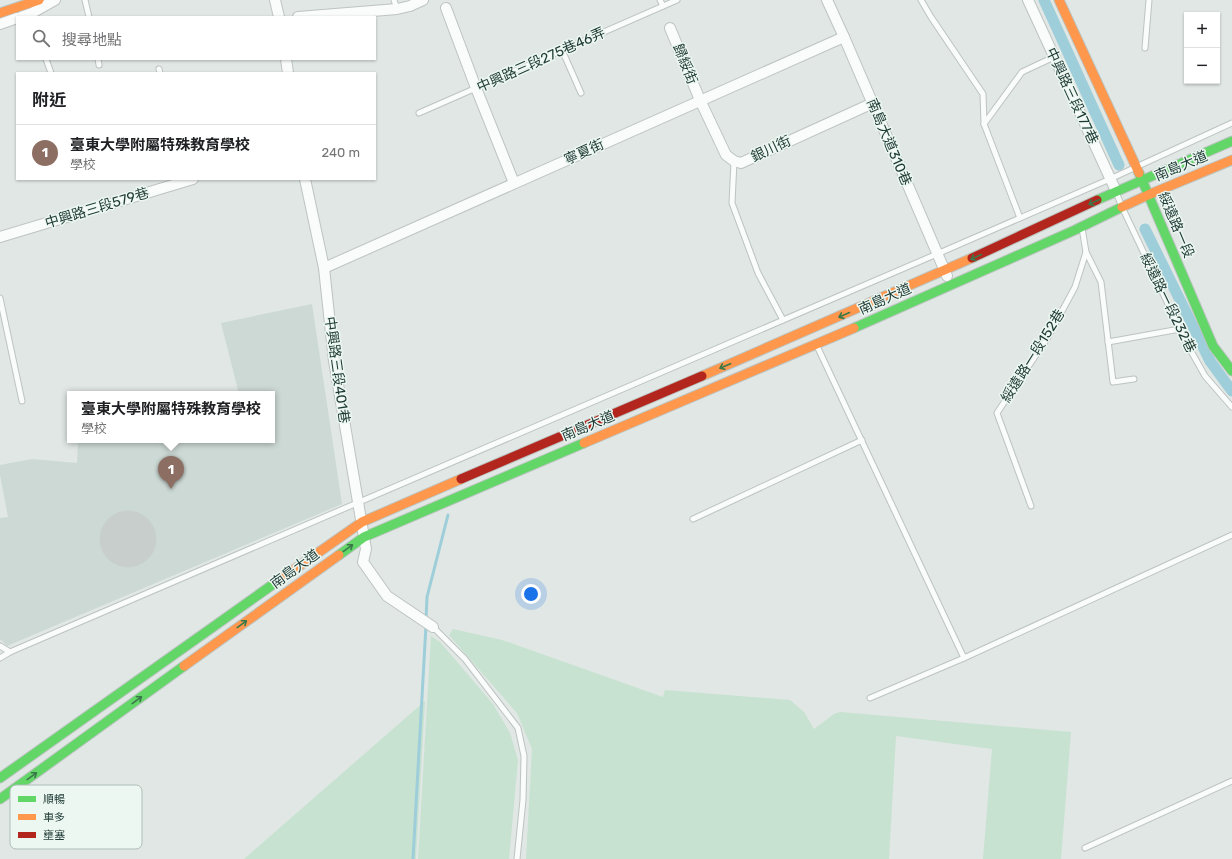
<!DOCTYPE html>
<html lang="zh-TW">
<meta charset="utf-8">
<style>
body{margin:0;font-family:Rubik,"Noto Sans TC",sans-serif;background:#f2f2f2;color:#202124}
.controls{position:absolute;right:12px;top:12px;display:grid;overflow:hidden;border-radius:0px;box-shadow:0 1px 3px #0004}
.controls button{width:36px;height:36px;display:grid;place-items:center;padding:0;border:0;border-bottom:1px solid #e0e0e0;background:#fff;color:#202124;font:20px sans-serif}
.you{position:absolute;left:531px;top:594px;width:14px;height:14px;margin:-10px;border:3px solid #fff;border-radius:50%;background:#1a73e8;box-shadow:0 0 0 6px #1a73e833}
.badge{display:grid;place-items:center;width:26px;height:26px;border-radius:50%;background:#b45309;color:#fff;font-size:13px;font-weight:700}
.pin{position:absolute;translate:-50% -33px;filter:drop-shadow(0 1px 2px #0008)}
.pin::after{content:'';position:absolute;top:21px;width:14px;height:12px;background:inherit;clip-path:polygon(0 0,100% 0,50% 100%)}
.popup{position:absolute;left:67px;top:391px;width:208px;height:52px;box-sizing:border-box;display:grid;place-content:center;border-radius:0px;background:#fff;filter:drop-shadow(0 1px 3px #0005);font-size:13px;white-space:nowrap;color:#757577}
.popup b{font-size:15px;color:#202124}
.popup::after{content:'';position:absolute;left:50%;top:100%;margin-left:-8px;border:8px solid transparent;border-top-color:#fff}
.list{margin:0;padding:0;list-style:none}
h2{display:flex;justify-content:space-between;align-items:center;height:52px;margin:0;padding:0 16px;font-size:17px}
h2 small{font-size:13px;font-weight:400;color:#757577}
.list li{display:grid;grid-template-columns:26px 1fr auto;gap:12px;align-items:center;box-sizing:border-box;height:56px;padding:0 16px;border-top:1px solid #e0e0e0}
.list b{display:block;font-size:15px;white-space:nowrap}
.list p{margin:0;font-size:13px;white-space:nowrap;color:#757577}
.list em{font-size:13px;font-style:normal;color:#757577}
.icon{flex:none;width:22px;height:22px;fill:none;stroke:currentColor;stroke-width:2;stroke-linecap:round;stroke-linejoin:round}
.map{position:relative;flex:none;width:1232px;height:859px;overflow:hidden}
.search{position:absolute;background:#fff;box-shadow:0 1px 3px #0004;left:16px;top:16px;width:360px;height:44px;display:flex;align-items:center;gap:10px;box-sizing:border-box;padding:0 14px;border-radius:0px;color:#757577;font-size:15px}
.panel{position:absolute;background:#fff;box-shadow:0 1px 3px #0004;left:16px;top:72px;width:360px;height:108px;border-radius:0px}
.map>svg:first-child{display:block}
.built{fill:#cdd9d4}
.green{fill:#c7e2d0}
.lines{fill:none;stroke-linecap:round;stroke-linejoin:round}
.stream{stroke:#9dced9;stroke-width:3}
.canal{stroke:#9dced9;stroke-width:11}
.building{fill:#c7cecb;stroke:#c9d0cd}
.lane-casing{stroke:#bdc4c1;stroke-width:7}
.street-casing{stroke:#bdc4c1;stroke-width:12}
.fast-casing{stroke:#bcc4c1;stroke-width:11}
.slow-casing{stroke:#bcc4c1;stroke-width:11}
.jam-casing{stroke:#bcc4c1;stroke-width:11}
.lane{stroke:#fafbfb;stroke-width:5}
.street{stroke:#fafbfb;stroke-width:10}
.fast{stroke:#63d668;stroke-width:9}
.slow{stroke:#ff974d;stroke-width:9}
.jam{stroke:#b3261e;stroke-width:9}
.oneway{stroke:#3a7849}
.labels{text-anchor:middle;dominant-baseline:central;stroke-width:3;stroke-linejoin:round;paint-order:stroke}
.street-label{font-size:14px;fill:#1e3a34;stroke:#edf7f2}
.key{fill:#edf7f2;stroke:#afbeb9;stroke-width:1}
.key-label{font-size:11px;fill:#1e3a34}
</style>
<div class="map">
<svg width="1232" height="859" viewBox="0 0 1232 859">
<rect width="100%" height="100%" fill="#e0e7e4"/>
<path class="built" d="M 312,304 L 342,504 L 7,646 L 0,639 L 0,518 L 8,517 L 0,475 L 0,465 L 32,459 L 77,463 L 78,440 L 272,440 L 272,394 L 239,394 L 221,323 Z"/>
<g class="green">
<path d="M 453,629 L 502,640 L 663,697 L 665,690 L 790,700 L 804,712 L 814,729 L 834,714 L 840,712 L 1071,732 L 1061,859 L 983,859 L 992,749 L 896,736 L 889,859 L 526,859 L 532,749 L 517,713 L 449,635 Z"/>
<path d="M 431,636 L 440,642 L 493,704 L 510,733 L 518,760 L 509,859 L 418,859 Z"/>
<path d="M 425,701 L 416,859 L 244,859 Z"/>
</g>
<g class="lines">
<g class="stream">
<path d="M 426,620 L 427,597 L 448,515"/>
<path d="M 413,859 L 426,625"/>
</g>
<g class="canal">
<path d="M 1044,0 L 1119,165"/>
<path d="M 1145,229 L 1210,361 L 1232,391"/>
</g>
</g>
<circle class="building" cx="128" cy="539" r="28"/>
<g class="lines">
<g class="lane-casing">
<g id="lane">
<path d="M 85,0 L 89,17"/>
<path d="M 394,0 L 397,9"/>
<path d="M 660,0 L 663,6"/>
<path d="M 921,0 L 931,17 L 983,94 L 984,124 L 1020,218"/>
<path d="M 1145,48 L 1149,0"/>
<path d="M 562,50 L 581,93"/>
<path d="M 46,59 L 51,73"/>
<path d="M 98,59 L 99,65"/>
<path d="M 159,69 L 160,73"/>
<path d="M 419,113 L 677,0"/>
<path d="M 984,124 L 1022,72 L 1054,57"/>
<path d="M 734,161 L 732,203 L 758,273 L 783,320"/>
<path d="M 1116,192 L 1122,207 L 1187,344 L 1205,376 L 1232,407"/>
<path d="M 1086,252 L 1101,282 L 1113,382 L 1134,379"/>
<path d="M 0,298 L 22,401"/>
<path d="M 1108,342 L 1180,329"/>
<path d="M 817,346 L 964,658"/>
<path d="M 1031,506 L 997,413 L 1048,337 L 1075,287 L 1086,252 L 1082,228"/>
<path d="M 693,519 L 862,440"/>
<path d="M 433,627 L 465,659 L 518,728 L 524,756 L 523,800 L 517,859"/>
<path d="M 0,646 L 10,652"/>
<path d="M 0,658 L 10,652 L 937,254 L 1110,179 L 1232,123"/>
<path d="M 870,698 L 964,658 L 1232,535"/>
<path d="M 1085,848 L 1232,781"/>
</g>
</g>
<g class="street-casing">
<g id="street">
<path d="M 275,0 L 279,17"/>
<path d="M 827,0 L 844,37 L 947,276"/>
<path d="M 1028,0 L 1116,191"/>
<path d="M 446,8 L 476,88 L 514,183"/>
<path d="M 21,17 L 32,13 L 55,0"/>
<path d="M 298,17 L 397,9 L 410,6 L 423,0"/>
<path d="M 0,24 L 17,18"/>
<path d="M 670,28 L 700,100 L 726,155 L 734,161 L 741,163 L 873,103"/>
<path d="M 286,59 L 288,73"/>
<path d="M 305,179 L 324,268 L 334,361 L 366,549 L 363,562 L 387,596 L 433,627"/>
<path d="M 0,237 L 193,179"/>
<path d="M 324,268 L 844,37"/>
</g>
</g>
<g class="fast-casing">
<g id="fast">
<path d="M 1139,173 L 1213,346 L 1232,371"/>
<path d="M 1097,200 L 1232,141"/>
<path d="M 854,328 L 1075,230 L 1122,207"/>
<path d="M 339,555 L 364,537 L 584,443"/>
<path d="M 0,778 L 282,578"/>
<path d="M 0,799 L 184,666"/>
</g>
</g>
<g class="slow-casing">
<g id="slow">
<path d="M 1059,0 L 1139,173"/>
<path d="M 0,13 L 39,0"/>
<path d="M 1122,207 L 1148,195 L 1232,160"/>
<path d="M 702,376 L 972,258"/>
<path d="M 584,443 L 854,328"/>
<path d="M 282,578 L 362,522 L 461,479"/>
<path d="M 184,666 L 339,555"/>
</g>
</g>
<g class="jam-casing">
<g id="jam">
<path d="M 972,258 L 1097,200"/>
<path d="M 461,479 L 702,376"/>
</g>
</g>
<use href="#lane" class="lane"/>
<use href="#street" class="street"/>
<use href="#fast" class="fast"/>
<use href="#slow" class="slow"/>
<use href="#jam" class="jam"/>
</g>
<defs><path id="oneway-shaft" d="M-6 0H5M1.5-3L5.5 0L1.5 3" fill="none" stroke-width="1.6" stroke-linecap="round" stroke-linejoin="round"/></defs>
<g class="oneway">
<use href="#oneway-shaft" transform="translate(1094 202) rotate(155)"/>
<use href="#oneway-shaft" transform="translate(976 257) rotate(155)"/>
<use href="#oneway-shaft" transform="translate(844 315) rotate(156)"/>
<use href="#oneway-shaft" transform="translate(725 366) rotate(157)"/>
<use href="#oneway-shaft" transform="translate(348 548) rotate(-36)"/>
<use href="#oneway-shaft" transform="translate(242 624) rotate(-36)"/>
<use href="#oneway-shaft" transform="translate(137 700) rotate(-36)"/>
<use href="#oneway-shaft" transform="translate(32 776) rotate(-36)"/>
</g>
<g class="labels">
<g class="street-label">
<text transform="translate(541 60) rotate(-24)">中興路三段275巷46弄</text>
<text transform="translate(685 64) rotate(68)">歸綏街</text>
<text transform="translate(1072 96) rotate(65)">中興路三段177巷</text>
<text transform="translate(889 142) rotate(67)">南島大道310巷</text>
<text transform="translate(771 149) rotate(-25)">銀川街</text>
<text transform="translate(584 152) rotate(-24)">寧夏街</text>
<text transform="translate(1181 166) rotate(-23)">南島大道</text>
<text transform="translate(97 208) rotate(-17)">中興路三段579巷</text>
<text transform="translate(1176 225) rotate(67)">綏遠路一段</text>
<text transform="translate(885 299) rotate(-24)">南島大道</text>
<text transform="translate(1168 303) rotate(64)">綏遠路一段232巷</text>
<text transform="translate(1033 356) rotate(-58)">綏遠路一段152巷</text>
<text transform="translate(337 370) rotate(82)">中興路三段401巷</text>
<text transform="translate(588 426) rotate(-23)">南島大道</text>
<text transform="translate(295 569) rotate(-36)">南島大道</text>
</g>
</g>
<rect x="10" y="785" width="132" height="64" rx="6" class="key"/>
<rect x="18" y="796" width="18" height="6" fill="#63d668"/>
<rect x="18" y="814" width="18" height="6" fill="#ff974d"/>
<rect x="18" y="832" width="18" height="6" fill="#b3261e"/>
<g class="key-label">
<text x="43" y="803">順暢</text>
<text x="43" y="821">車多</text>
<text x="43" y="839">壅塞</text>
</g>
</svg>
<div class="controls">
<button>+</button>
<button>−</button>
</div>
<div class="you"></div>
<div class="pin badge" style="left:171px;top:489px;background:#8d6e63">1</div>
<div class="popup"><b>臺東大學附屬特殊教育學校</b>學校</div>
<div class="search"><svg class="icon" aria-label="search" viewBox="0 0 24 24"><circle cx="10" cy="10" r="6"/><path d="M15 15l6 6"/></svg>搜尋地點</div>
<section class="panel">
<h2>附近<small></small></h2>
<ul class="list">
<li><span class="badge" style="background:#8d6e63">1</span><div><b>臺東大學附屬特殊教育學校</b><p>學校</p></div><em>240 m</em></li>
</ul>
</section>
</div>
